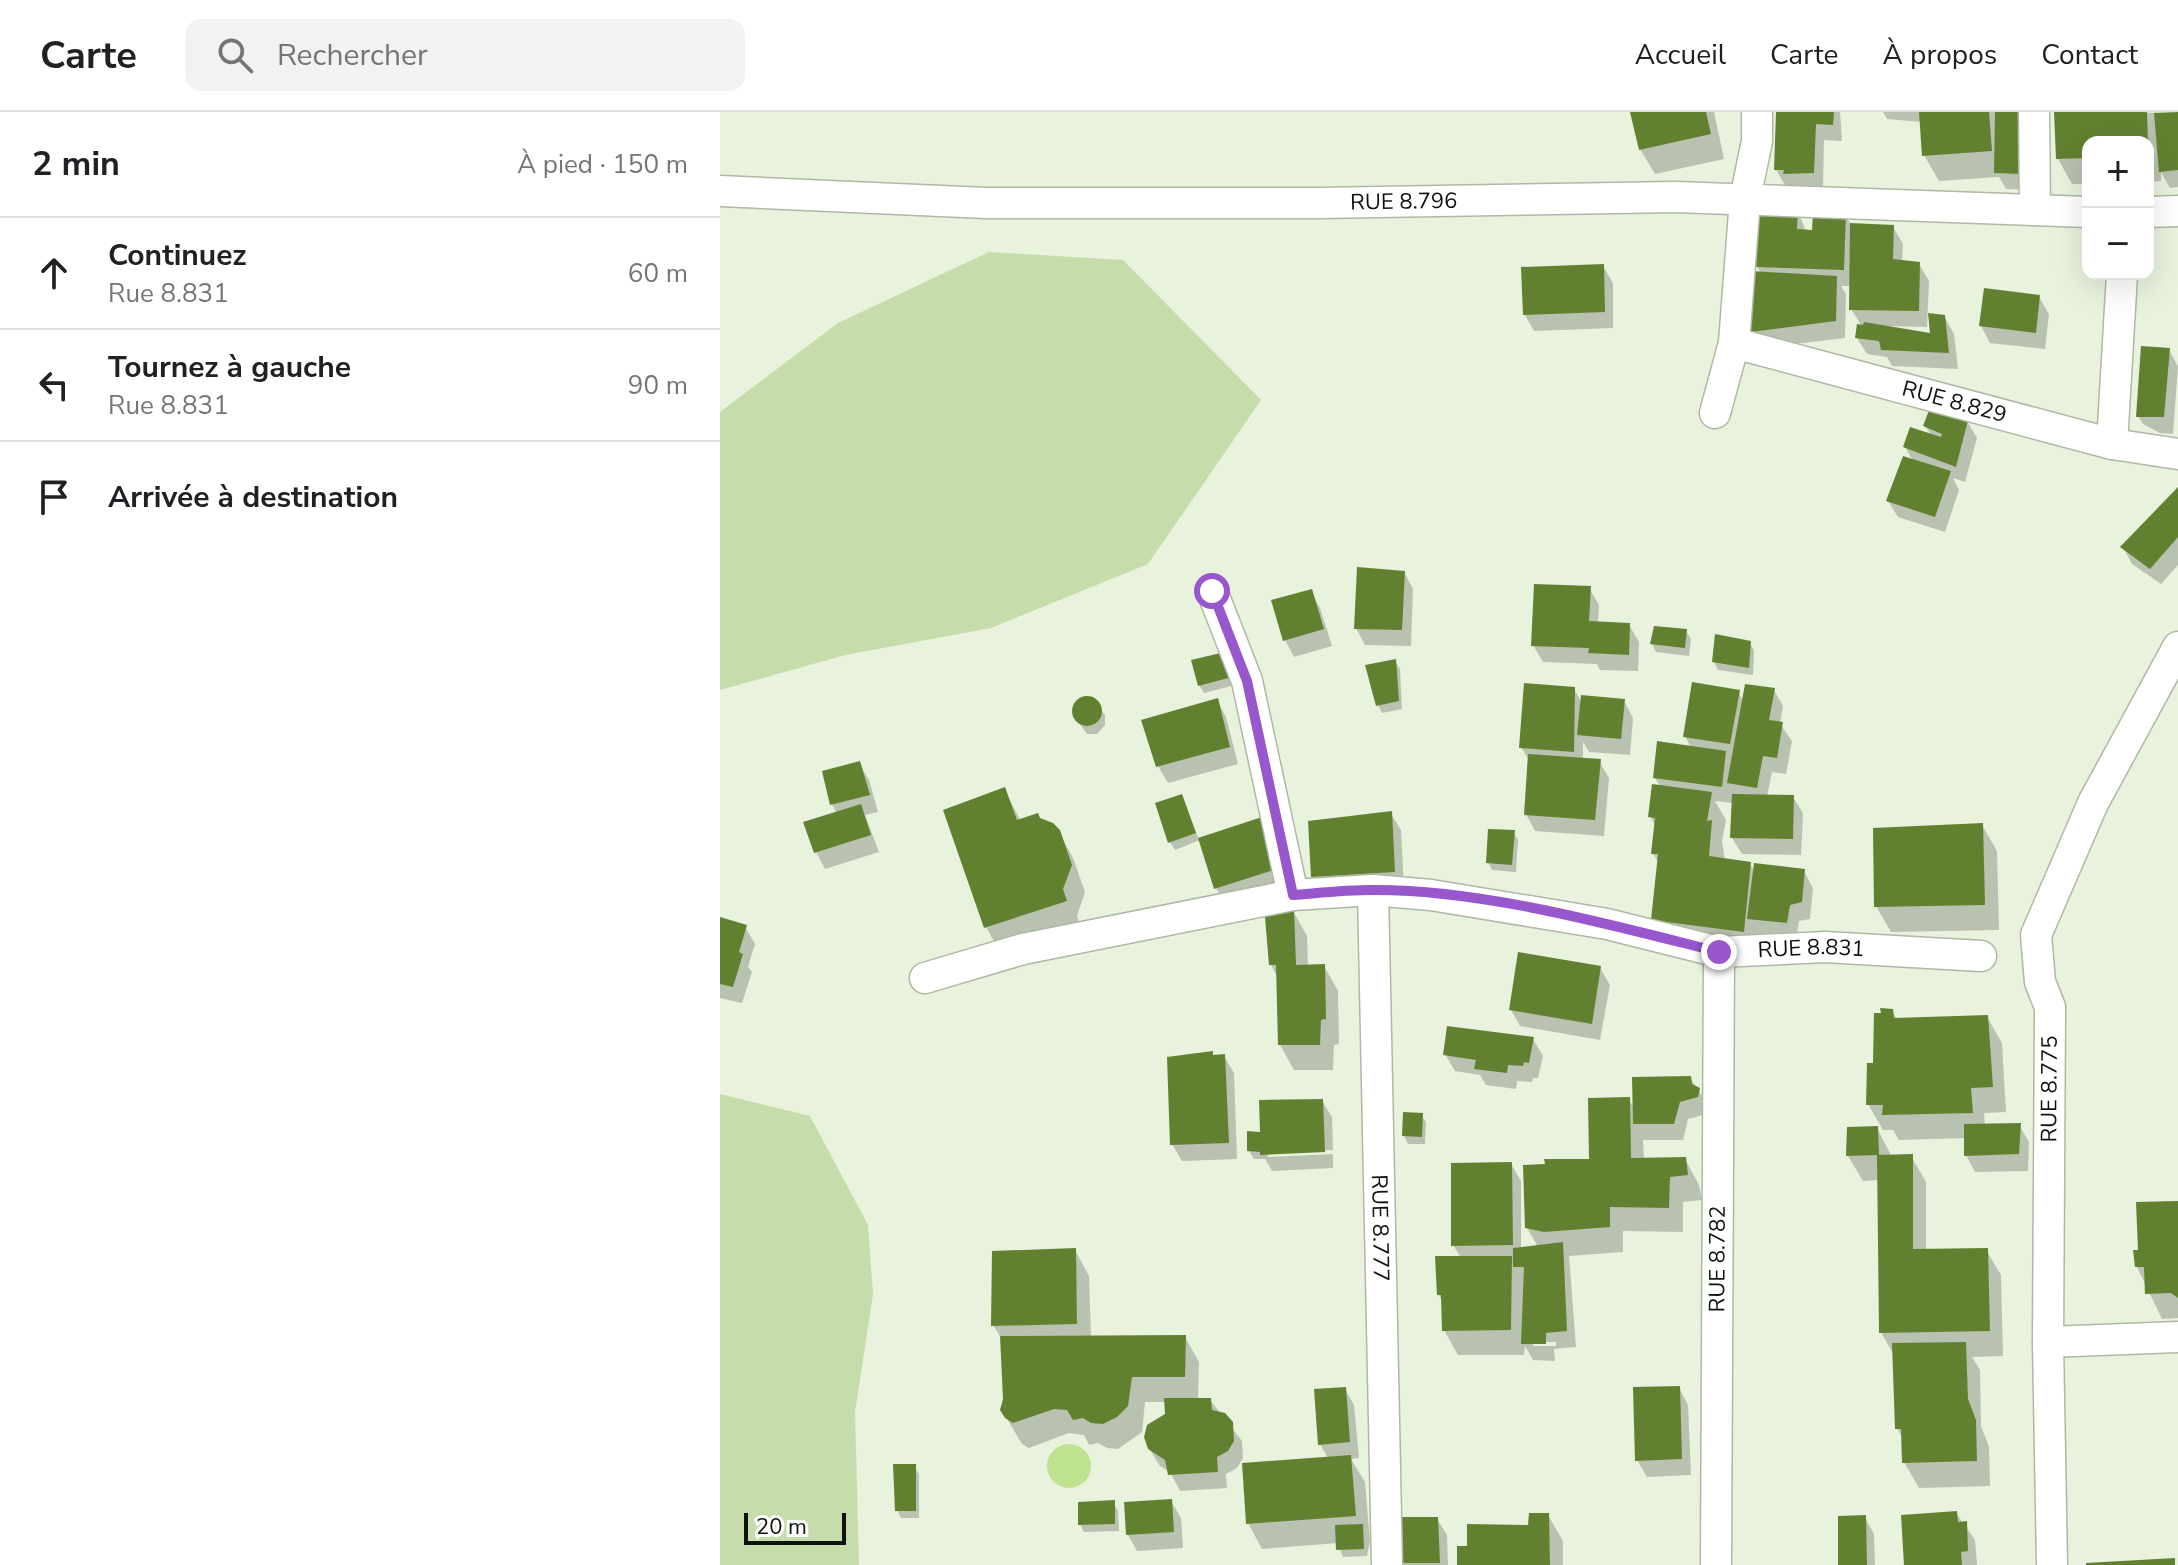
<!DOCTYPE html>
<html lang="fr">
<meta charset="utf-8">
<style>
body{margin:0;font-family:"Nunito Sans",sans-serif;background:#f2f2f2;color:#202124}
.controls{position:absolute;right:24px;top:24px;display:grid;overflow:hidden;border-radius:16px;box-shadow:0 8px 32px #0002}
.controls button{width:72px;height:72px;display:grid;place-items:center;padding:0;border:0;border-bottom:2px solid #e0e0e0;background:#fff;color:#202124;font:40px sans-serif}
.scale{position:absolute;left:24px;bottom:20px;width:102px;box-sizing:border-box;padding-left:8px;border:4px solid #10130c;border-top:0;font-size:22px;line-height:28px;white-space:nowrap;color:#10130c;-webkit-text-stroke:6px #fff;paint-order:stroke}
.stop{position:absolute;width:24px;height:24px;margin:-18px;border:6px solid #9957cd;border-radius:50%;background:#fff}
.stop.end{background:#9957cd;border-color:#fff;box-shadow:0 2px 8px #0008}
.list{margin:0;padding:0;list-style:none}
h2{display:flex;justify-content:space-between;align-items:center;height:104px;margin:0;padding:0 32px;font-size:34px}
h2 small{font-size:26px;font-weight:400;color:#757577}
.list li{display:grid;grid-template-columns:52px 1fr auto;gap:24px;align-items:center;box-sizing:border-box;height:112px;padding:0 32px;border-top:2px solid #e0e0e0}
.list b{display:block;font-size:30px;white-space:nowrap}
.list p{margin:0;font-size:26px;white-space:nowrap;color:#757577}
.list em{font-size:26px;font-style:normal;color:#757577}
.icon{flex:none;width:44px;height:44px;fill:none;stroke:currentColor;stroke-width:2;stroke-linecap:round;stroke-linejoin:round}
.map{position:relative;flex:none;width:1458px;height:1453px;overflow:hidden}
header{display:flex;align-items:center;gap:48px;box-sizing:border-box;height:112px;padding:0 40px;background:#fff;border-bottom:2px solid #e0e0e0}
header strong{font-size:38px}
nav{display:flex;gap:44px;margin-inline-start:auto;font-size:28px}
.search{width:560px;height:72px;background:#f2f2f2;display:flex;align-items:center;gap:20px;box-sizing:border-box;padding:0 28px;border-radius:16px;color:#757577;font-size:30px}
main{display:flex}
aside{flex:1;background:#fff}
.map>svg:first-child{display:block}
.green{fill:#c6dcaa}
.water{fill:#bee28f}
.shadow{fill:#0003;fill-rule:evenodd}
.building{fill:#628130}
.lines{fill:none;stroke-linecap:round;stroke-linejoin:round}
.minor-casing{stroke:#afb8a5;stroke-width:33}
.minor{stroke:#fff;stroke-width:30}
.route{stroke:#9957cd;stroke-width:10}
.labels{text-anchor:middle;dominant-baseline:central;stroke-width:8;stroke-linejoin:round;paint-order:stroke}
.street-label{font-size:22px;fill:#10130c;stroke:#fff}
</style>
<header>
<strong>Carte</strong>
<div class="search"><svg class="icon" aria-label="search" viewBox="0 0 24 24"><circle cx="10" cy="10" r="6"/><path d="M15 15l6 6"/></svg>Rechercher</div>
<nav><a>Accueil</a><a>Carte</a><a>À propos</a><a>Contact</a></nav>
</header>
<main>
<aside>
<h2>2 min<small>À pied · 150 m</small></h2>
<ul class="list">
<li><svg class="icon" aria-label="ahead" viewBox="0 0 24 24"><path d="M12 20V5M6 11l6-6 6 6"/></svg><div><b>Continuez</b><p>Rue 8.831</p></div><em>60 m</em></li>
<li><svg class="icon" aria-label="left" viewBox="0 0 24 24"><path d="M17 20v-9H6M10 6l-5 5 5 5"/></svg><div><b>Tournez à gauche</b><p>Rue 8.831</p></div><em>90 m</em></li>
<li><svg class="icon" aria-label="arrive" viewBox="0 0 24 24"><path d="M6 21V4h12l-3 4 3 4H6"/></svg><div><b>Arrivée à destination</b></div></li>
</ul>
</aside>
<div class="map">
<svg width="1458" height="1453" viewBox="0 0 1458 1453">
<rect width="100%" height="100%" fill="#e8f2dd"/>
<g class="green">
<path d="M 269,140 L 403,148 L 541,288 L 428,452 L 271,516 L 125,543 L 0,578 L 0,300 L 118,211 Z"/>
<path d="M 0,982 L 90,1004 L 148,1113 L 153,1182 L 135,1300 L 139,1453 L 0,1453 Z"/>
</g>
<circle class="water" cx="349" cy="1354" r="22"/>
<g class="shadow">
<path d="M 912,0 L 994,0 L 1004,47 L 935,62 L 920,37 Z"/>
<path d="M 1058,0 L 1120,0 L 1122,29 L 1104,28 L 1103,78 L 1075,78 L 1073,74 L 1066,75 L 1056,58 Z"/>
<path d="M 1163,0 L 1311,0 L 1312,78 L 1286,77 L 1279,65 L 1219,69 L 1204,43 L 1202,10 L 1167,7 Z"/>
<path d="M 1336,0 L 1458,1 L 1458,75 L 1450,76 L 1441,60 L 1441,69 L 1428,70 L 1428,30 L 1368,30 L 1368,72 L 1352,72 L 1338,47 Z"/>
<path d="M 1077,96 L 1086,120 L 1094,120 L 1125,102 L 1131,113 L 1173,115 L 1183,132 L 1182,150 L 1199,152 L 1209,169 L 1207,215 L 1167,214 L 1213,223 L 1224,204 L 1234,222 L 1238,257 L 1172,254 L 1167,245 L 1147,242 L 1137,226 L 1140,211 L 1131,197 L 1131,174 L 1121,174 L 1126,182 L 1125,226 L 1042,236 L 1033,219 L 1041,162 L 1037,154 Z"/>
<path d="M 883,154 L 893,171 L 893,216 L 814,219 L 805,203 Z"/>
<path d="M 1319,185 L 1329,202 L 1325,237 L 1270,231 L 1261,214 Z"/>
<path d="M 1449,238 L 1458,254 L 1453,322 L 1440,321 L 1423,312 L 1418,304 Z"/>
<path d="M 1247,309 L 1257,326 L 1245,370 L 1233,366 L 1239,378 L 1225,420 L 1178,405 L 1168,389 L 1193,349 L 1185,335 L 1212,324 L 1205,314 Z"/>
<path d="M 1458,378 L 1458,453 L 1441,472 L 1412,452 L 1403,435 Z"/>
<path d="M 684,460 L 693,477 L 691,534 L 645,533 L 636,516 Z"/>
<path d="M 869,476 L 879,493 L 878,511 L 909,513 L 919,530 L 918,559 L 880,558 L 877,552 L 823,550 L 813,533 Z"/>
<path d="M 591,480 L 600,496 L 612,534 L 574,545 L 565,528 Z"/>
<path d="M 966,519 L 971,527 L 969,544 L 936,540 L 932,532 Z"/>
<path d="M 1030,531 L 1034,539 L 1033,563 L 998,558 L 994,550 Z"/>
<path d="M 504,543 L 515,573 L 484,581 L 479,573 Z"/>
<path d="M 675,549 L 680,557 L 682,597 L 662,601 L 658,593 Z"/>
<path d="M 854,577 L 862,591 L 904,589 L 913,606 L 910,643 L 869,640 L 863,630 L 863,648 L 879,649 L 889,666 L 884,724 L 815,719 L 806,702 L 810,650 L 801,635 Z"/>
<path d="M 1054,578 L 1063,594 L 1060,612 L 1072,629 L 1066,662 L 1052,660 L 1047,684 L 1073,685 L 1083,701 L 1081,743 L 1022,742 L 1012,726 L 1013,691 L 995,689 L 1006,708 L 1002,729 L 1005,749 L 1030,752 L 1035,761 L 1084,759 L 1093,776 L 1090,807 L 1079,809 L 1076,827 L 948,833 L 933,808 L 939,751 L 933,742 L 936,715 L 930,704 L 941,675 L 935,666 L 971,636 L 965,624 L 1018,580 L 1024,590 Z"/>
<path d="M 361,586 L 372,586 L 385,603 L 385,613 L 377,622 L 367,622 L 353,602 Z"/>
<path d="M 497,588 L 506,605 L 518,652 L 448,671 L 438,654 Z"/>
<path d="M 139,651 L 149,668 L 158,700 L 145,703 L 159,740 L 105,757 L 96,740 L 117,702 L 112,692 Z"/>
<path d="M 284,678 L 301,709 L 320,708 L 338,719 L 353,746 L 365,780 L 357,804 L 360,814 L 280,840 L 266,815 Z"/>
<path d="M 462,684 L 479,728 L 541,707 L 565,774 L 506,793 L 496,776 L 480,728 L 455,738 L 450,730 Z"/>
<path d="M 671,702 L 681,718 L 684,776 L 603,781 L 593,765 Z"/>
<path d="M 1262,713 L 1277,739 L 1279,818 L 1171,820 L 1156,794 Z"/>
<path d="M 793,720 L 798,728 L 796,760 L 772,758 L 768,750 Z"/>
<path d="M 573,799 L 587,824 L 588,855 L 604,854 L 618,879 L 619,932 L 614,933 L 613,958 L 574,958 L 560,933 L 558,866 L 551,853 Z"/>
<path d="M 0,811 L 25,815 L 35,832 L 28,855 L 32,860 L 22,891 L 0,886 Z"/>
<path d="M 880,856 L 890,873 L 880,928 L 800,914 L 791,898 Z"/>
<path d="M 1172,899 L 1177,907 L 1267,905 L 1282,931 L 1286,1000 L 1264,1001 L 1265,1014 L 1299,1013 L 1309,1030 L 1308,1059 L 1255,1060 L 1246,1043 L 1246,1026 L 1179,1028 L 1173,1018 L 1163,1018 L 1148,992 L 1155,953 Z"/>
<path d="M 813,927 L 823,944 L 818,966 L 813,966 L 812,970 L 797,969 L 796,977 L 766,973 L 760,963 L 735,959 L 725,942 Z"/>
<path d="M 490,941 L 492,945 L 504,944 L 514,961 L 517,1047 L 462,1049 L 452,1032 L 466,942 Z"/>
<path d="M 970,966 L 989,994 L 987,1002 L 968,1007 L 963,1028 L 923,1028 L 924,1048 L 965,1047 L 979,1073 L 982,1088 L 963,1090 L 963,1120 L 903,1119 L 903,1140 L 849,1144 L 856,1235 L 834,1237 L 835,1249 L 813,1248 L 805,1234 L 804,1243 L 738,1243 L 724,1218 L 723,1191 L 719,1183 L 741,1146 L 733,1133 L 791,1052 L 801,1069 L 801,1137 L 818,1135 L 807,1116 L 871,1049 L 908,987 L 915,997 ZM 813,1230 L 836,1230 L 836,1234 L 813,1234 Z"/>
<path d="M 602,989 L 612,1005 L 613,1038 L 548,1041 L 548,1045 L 613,1042 L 613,1056 L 552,1059 L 545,1047 L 534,1047 L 529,1039 L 539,1022 Z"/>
<path d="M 701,1003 L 706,1010 L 705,1032 L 688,1032 L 684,1024 Z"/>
<path d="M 1157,1016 L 1172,1045 L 1191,1044 L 1206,1070 L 1206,1139 L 1266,1138 L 1281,1163 L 1283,1244 L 1252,1245 L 1260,1258 L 1261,1314 L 1269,1335 L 1270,1374 L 1199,1376 L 1184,1350 L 1183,1327 L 1177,1316 L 1175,1245 L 1161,1220 L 1159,1068 L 1143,1069 L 1128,1044 Z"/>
<path d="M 1458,1091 L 1458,1206 L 1442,1207 L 1417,1155 L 1420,1140 Z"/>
<path d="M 355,1138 L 369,1164 L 371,1226 L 465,1225 L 479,1250 L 478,1288 L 490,1288 L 522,1329 L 523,1346 L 517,1356 L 506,1362 L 507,1376 L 460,1379 L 450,1360 L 440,1354 L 429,1336 L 447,1303 L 446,1290 L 425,1290 L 422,1320 L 398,1337 L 387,1336 L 378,1331 L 369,1333 L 364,1323 L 349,1321 L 309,1336 L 302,1332 L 286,1305 L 283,1229 L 273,1213 Z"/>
<path d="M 959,1276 L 968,1293 L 971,1363 L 927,1365 L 917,1348 Z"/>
<path d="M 625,1277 L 634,1293 L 639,1346 L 631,1347 L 645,1370 L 650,1429 L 647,1444 L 623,1445 L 618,1431 L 542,1437 L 528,1411 L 608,1346 L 600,1332 Z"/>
<path d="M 194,1354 L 199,1362 L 199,1406 L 181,1406 L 177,1398 Z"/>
<path d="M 451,1389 L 461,1406 L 463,1436 L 417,1439 L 408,1423 Z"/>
<path d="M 393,1391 L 398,1398 L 399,1419 L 364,1420 L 360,1412 Z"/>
<path d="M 1236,1401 L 1255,1428 L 1257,1453 L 1186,1453 Z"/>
<path d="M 828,1403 L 843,1429 L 843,1453 L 739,1453 L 749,1436 L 810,1415 Z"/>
<path d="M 1145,1406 L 1154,1422 L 1155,1453 L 1120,1453 Z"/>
<path d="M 717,1407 L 727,1423 L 728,1453 L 683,1453 L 682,1450 Z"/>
</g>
<g class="building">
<path d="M 910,0 L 986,0 L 991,22 L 919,38 Z"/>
<path d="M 1056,0 L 1114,0 L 1113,13 L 1096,12 L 1094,61 L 1063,62 L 1064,58 L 1054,58 Z"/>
<path d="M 1199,0 L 1269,0 L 1272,39 L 1202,44 Z"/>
<path d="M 1275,0 L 1303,0 L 1303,62 L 1274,61 Z"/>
<path d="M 1334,0 L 1427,0 L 1428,30 L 1368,30 L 1368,46 L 1336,47 Z"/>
<path d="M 1458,0 L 1458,58 L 1439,60 L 1434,1 Z"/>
<path d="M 1037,93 L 1078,94 L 1077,117 L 1092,118 L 1093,99 L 1126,100 L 1124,158 L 1035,155 Z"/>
<path d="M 1130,111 L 1174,113 L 1173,147 L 1200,150 L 1199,199 L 1129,198 Z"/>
<path d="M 884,152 L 885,200 L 803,203 L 801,155 Z"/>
<path d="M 1031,159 L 1117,164 L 1116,209 L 1031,220 Z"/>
<path d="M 1264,176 L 1320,183 L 1316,221 L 1259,214 Z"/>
<path d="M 1208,201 L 1225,203 L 1229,241 L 1161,238 L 1159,229 L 1135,226 L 1137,212 L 1143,213 L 1144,210 L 1210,221 Z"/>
<path d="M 1421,234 L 1450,236 L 1444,305 L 1416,305 Z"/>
<path d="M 1211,293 L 1248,308 L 1236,355 L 1183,335 L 1190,315 L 1221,325 L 1222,322 L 1203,314 Z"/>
<path d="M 1183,344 L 1231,359 L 1215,405 L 1166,389 Z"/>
<path d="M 1458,375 L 1458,425 L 1430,457 L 1400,435 Z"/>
<path d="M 637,455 L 685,459 L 682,518 L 634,517 Z"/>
<path d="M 814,472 L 871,474 L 869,509 L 910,511 L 909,543 L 868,541 L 869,536 L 811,534 Z"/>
<path d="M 592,477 L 604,517 L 563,529 L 551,488 Z"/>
<path d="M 934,514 L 967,517 L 965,536 L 930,532 Z"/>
<path d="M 995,522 L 1031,529 L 1029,556 L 992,550 Z"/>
<path d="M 505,540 L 512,565 L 478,574 L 471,548 Z"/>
<path d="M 676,547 L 679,589 L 656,594 L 645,553 Z"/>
<path d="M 972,570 L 1020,578 L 1010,632 L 963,625 Z"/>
<path d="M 804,571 L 855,575 L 854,640 L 799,636 Z"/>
<path d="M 1025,572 L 1055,576 L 1049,608 L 1063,610 L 1057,646 L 1043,644 L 1037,676 L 1007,671 Z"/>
<path d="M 861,583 L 905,587 L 901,627 L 857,623 Z"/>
<circle cx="367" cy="599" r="15"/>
<path d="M 498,586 L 510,635 L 436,655 L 421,608 Z"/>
<path d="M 937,629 L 1006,639 L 1002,675 L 933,666 Z"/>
<path d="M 808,642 L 881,647 L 875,708 L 804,703 Z"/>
<path d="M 140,649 L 150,683 L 110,693 L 102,659 Z"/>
<path d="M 932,672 L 992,680 L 987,709 L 992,708 L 989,744 L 1031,750 L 1024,820 L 931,808 L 938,742 L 931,742 L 935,706 L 928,705 Z"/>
<path d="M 285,675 L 297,708 L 318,701 L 320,706 L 333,711 L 340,718 L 352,753 L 343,777 L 347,789 L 264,816 L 223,698 Z"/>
<path d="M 462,682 L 476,721 L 448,731 L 435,691 Z"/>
<path d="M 1012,682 L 1074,683 L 1073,727 L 1010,726 Z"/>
<path d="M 141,692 L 151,723 L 94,741 L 83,710 Z"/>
<path d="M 672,699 L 675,760 L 591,765 L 588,709 Z"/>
<path d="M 542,705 L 557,757 L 494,777 L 478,726 Z"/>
<path d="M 1263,711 L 1265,793 L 1154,795 L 1153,716 Z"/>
<path d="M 768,717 L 795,718 L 792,753 L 766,751 Z"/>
<path d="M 1034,751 L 1085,757 L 1082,790 L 1070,793 L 1067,811 L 1027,807 Z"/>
<path d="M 574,797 L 576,853 L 605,852 L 606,907 L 601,908 L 600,933 L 558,933 L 556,853 L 549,853 L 545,805 Z"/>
<path d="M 0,805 L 27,813 L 19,840 L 23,842 L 13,875 L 0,872 Z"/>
<path d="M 798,840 L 881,854 L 872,912 L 789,898 Z"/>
<path d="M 1160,896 L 1173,897 L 1174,906 L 1268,903 L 1273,975 L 1251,976 L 1253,1001 L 1162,1003 L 1163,993 L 1146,993 L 1147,951 L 1153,951 L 1154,901 L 1161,901 Z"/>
<path d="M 727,914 L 814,925 L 809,951 L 804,950 L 803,954 L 788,953 L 787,961 L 754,957 L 756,948 L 723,943 Z"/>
<path d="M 493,939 L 493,943 L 505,942 L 509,1031 L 450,1033 L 447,945 Z"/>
<path d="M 971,964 L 972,972 L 980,976 L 978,985 L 960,990 L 954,1012 L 913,1012 L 912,965 Z"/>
<path d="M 910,985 L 911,1046 L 966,1045 L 968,1063 L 950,1065 L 949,1096 L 890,1095 L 890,1115 L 824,1120 L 805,1116 L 803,1053 L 825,1052 L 824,1047 L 869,1047 L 868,986 Z"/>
<path d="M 603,987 L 605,1040 L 540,1043 L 540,1040 L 527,1039 L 527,1019 L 540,1020 L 539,988 Z"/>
<path d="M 683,1000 L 703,1001 L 702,1025 L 682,1024 Z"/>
<path d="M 1301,1011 L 1299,1042 L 1244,1044 L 1244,1012 Z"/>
<path d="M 1158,1014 L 1159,1043 L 1126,1044 L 1127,1015 Z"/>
<path d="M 1193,1042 L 1193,1137 L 1268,1136 L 1270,1219 L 1159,1221 L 1157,1043 Z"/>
<path d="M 792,1050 L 793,1133 L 731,1134 L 731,1051 Z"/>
<path d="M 1458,1089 L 1458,1186 L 1451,1181 L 1425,1182 L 1424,1155 L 1415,1155 L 1413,1138 L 1418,1138 L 1416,1090 Z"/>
<path d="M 843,1130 L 847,1219 L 826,1221 L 826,1232 L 801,1232 L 804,1155 L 793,1155 L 793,1136 Z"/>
<path d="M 356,1136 L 357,1212 L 271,1214 L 272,1139 Z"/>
<path d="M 715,1144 L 792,1144 L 791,1218 L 722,1219 L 721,1183 L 717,1183 Z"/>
<path d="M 466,1223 L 465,1265 L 412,1265 L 408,1294 L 397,1305 L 383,1312 L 371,1311 L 363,1306 L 353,1308 L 347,1298 L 334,1297 L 293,1311 L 285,1306 L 280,1298 L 283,1287 L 280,1224 Z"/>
<path d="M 1246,1230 L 1248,1287 L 1256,1308 L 1257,1349 L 1182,1351 L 1181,1317 L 1175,1317 L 1172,1231 Z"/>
<path d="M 960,1274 L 962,1347 L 915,1349 L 913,1275 Z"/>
<path d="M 626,1275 L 630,1330 L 598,1333 L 594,1277 Z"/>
<path d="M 444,1286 L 491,1286 L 492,1298 L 505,1301 L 513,1310 L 514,1329 L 508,1339 L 497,1345 L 498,1360 L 448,1363 L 445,1348 L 428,1337 L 424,1325 L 427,1313 L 445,1302 Z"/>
<path d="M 631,1343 L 636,1404 L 526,1412 L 522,1351 Z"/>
<path d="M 173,1352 L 196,1352 L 196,1399 L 175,1399 Z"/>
<path d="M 452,1387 L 454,1420 L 406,1423 L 404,1390 Z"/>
<path d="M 395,1388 L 395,1412 L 358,1413 L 358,1390 Z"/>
<path d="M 1237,1399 L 1238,1410 L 1247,1409 L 1248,1439 L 1241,1440 L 1242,1453 L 1184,1453 L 1181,1403 Z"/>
<path d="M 809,1401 L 829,1401 L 830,1453 L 737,1453 L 737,1434 L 747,1434 L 747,1412 L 808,1413 Z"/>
<path d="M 1146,1403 L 1147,1453 L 1118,1453 L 1118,1404 Z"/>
<path d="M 680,1405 L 718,1405 L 720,1451 L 680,1451 Z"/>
<path d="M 643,1412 L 644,1437 L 616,1438 L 615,1413 Z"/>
<path d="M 1455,1446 L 1455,1453 L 1366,1453 L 1366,1451 Z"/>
</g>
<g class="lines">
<g class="minor-casing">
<g id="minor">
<path d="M 1314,0 L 1315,98"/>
<path id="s1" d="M 0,79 L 266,91 L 600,91 L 956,85 L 1368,100"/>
<path d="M 1428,100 L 1458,99"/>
<path id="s2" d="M 1014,231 L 1392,332 L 1458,342"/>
<path d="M 995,301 L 1014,231 L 1025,87 L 1037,29 L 1037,0"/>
<path d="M 1392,332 L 1402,162"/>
<path id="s3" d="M 492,479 L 527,569 L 573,783 L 653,778 L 711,783 L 887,812 L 999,840 L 1105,835 L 1261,844"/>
<path id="s4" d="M 653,778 L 667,1453"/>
<path d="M 205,866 L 303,837 L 573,783"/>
<path d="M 1328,1230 L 1458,1225"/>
<path id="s5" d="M 996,1453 L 999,840"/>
<path id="s6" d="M 1332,1453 L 1328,1230 L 1330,895 L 1320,870 L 1316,823 L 1373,691 L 1458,535"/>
</g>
</g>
<use href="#minor" class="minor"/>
</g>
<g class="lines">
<path class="route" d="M 492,479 L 527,569 L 573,783 C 599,781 625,778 652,778 C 761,777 892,813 999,840"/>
</g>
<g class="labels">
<g class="street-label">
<text stroke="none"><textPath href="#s1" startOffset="684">RUE 8.796</textPath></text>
<text stroke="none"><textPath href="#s2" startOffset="228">RUE 8.829</textPath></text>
<text stroke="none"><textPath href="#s3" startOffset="840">RUE 8.831</textPath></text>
<text stroke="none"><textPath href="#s6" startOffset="476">RUE 8.775</textPath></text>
<text stroke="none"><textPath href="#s4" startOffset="338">RUE 8.777</textPath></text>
<text stroke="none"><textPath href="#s5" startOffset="306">RUE 8.782</textPath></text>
</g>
</g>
</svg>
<div class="controls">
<button>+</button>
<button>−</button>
</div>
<div class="scale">20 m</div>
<div class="stop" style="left:492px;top:479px"></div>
<div class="stop end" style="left:999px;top:840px"></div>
</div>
</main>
